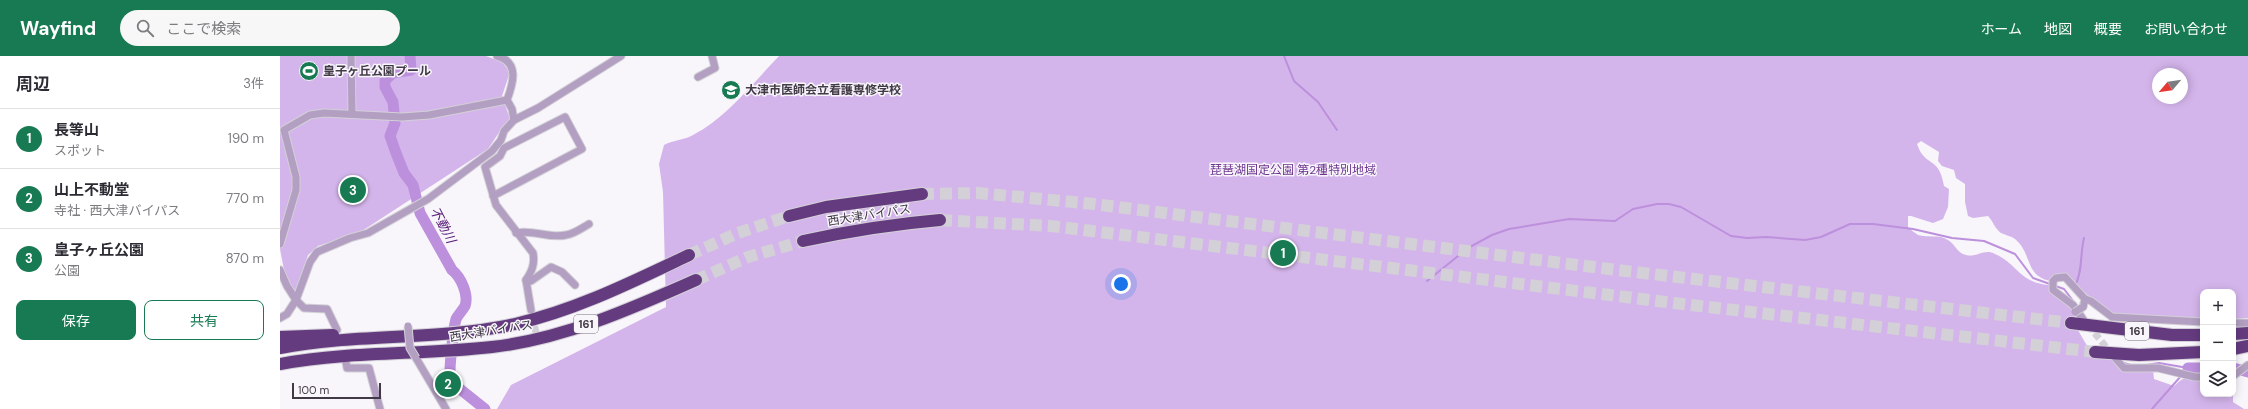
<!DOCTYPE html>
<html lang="ja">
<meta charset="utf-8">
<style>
body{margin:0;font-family:"DM Sans","Noto Sans JP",sans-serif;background:#f7f7f7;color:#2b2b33}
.controls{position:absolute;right:12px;bottom:12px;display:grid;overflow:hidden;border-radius:8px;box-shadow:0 2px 10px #0003}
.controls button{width:36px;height:36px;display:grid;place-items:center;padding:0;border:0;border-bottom:1px solid #e1e1e2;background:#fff;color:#2b2b33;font:20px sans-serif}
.compass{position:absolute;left:1872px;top:12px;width:36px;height:36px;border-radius:50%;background:#fff;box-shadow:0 2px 10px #0003;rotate:241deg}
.scale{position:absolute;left:12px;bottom:10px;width:89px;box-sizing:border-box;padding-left:4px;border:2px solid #413a46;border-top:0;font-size:11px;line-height:14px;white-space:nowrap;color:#413a46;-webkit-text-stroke:3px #f8f5fb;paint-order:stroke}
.you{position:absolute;left:841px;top:228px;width:14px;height:14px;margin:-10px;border:3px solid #fff;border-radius:50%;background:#1a73e8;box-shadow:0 0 0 6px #1a73e833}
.badge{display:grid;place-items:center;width:26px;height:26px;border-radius:50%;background:#177a52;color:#fff;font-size:13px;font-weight:700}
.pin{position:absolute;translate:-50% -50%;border:2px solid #fff;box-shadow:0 1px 4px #0006}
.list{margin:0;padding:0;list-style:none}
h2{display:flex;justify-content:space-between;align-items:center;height:52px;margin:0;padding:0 16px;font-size:17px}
h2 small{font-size:13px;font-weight:400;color:#7c7c81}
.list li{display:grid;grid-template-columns:26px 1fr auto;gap:12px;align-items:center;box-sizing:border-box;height:60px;padding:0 16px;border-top:1px solid #e1e1e2}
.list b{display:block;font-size:15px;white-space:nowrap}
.list p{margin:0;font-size:13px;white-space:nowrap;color:#7c7c81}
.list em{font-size:13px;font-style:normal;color:#7c7c81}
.actions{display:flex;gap:8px;padding:12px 16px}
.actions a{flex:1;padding:9px 0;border:1px solid #177a52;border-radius:8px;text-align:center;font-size:14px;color:#177a52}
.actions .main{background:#177a52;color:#fff}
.icon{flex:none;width:22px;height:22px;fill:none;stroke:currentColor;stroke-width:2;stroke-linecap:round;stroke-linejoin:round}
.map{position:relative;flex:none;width:1968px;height:353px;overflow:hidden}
header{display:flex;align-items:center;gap:24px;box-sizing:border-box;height:56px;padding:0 20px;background:#177a52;color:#fff}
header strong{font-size:19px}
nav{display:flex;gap:22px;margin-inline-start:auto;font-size:14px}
.search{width:280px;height:36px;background:#f7f7f7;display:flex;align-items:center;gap:10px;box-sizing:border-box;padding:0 14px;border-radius:22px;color:#7c7c81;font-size:15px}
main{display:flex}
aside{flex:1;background:#fff}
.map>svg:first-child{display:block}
.green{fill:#d4b5eb;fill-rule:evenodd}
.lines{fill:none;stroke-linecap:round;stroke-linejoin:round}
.stream{stroke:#bc90dc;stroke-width:2}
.river{stroke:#bc90dc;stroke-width:11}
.street-tunnel{stroke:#d3d0d7;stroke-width:7;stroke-dasharray:7 3.5;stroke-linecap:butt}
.highway-tunnel{stroke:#d3d0d7;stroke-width:12;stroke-dasharray:12 6;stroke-linecap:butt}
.street-casing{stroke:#d3d0d7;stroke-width:9}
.highway-casing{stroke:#d3d0d7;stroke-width:14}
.street{stroke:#b29fc1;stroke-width:7}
.highway{stroke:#653b80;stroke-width:12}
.street-bridge-casing{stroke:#d3d0d7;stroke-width:9;stroke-linecap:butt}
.street-bridge{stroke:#b29fc1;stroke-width:7}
.labels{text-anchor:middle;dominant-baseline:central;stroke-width:3;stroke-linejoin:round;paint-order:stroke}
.shield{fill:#f8f5fb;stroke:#78727c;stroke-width:1}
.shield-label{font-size:11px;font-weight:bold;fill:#413a46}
.poi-label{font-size:12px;font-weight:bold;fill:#413a46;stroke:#f8f5fb;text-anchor:start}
.park-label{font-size:12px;fill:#6d368f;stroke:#f8f5fb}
.street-label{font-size:12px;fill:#413a46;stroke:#f8f5fb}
.water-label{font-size:13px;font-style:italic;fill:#5b237c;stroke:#f8f5fb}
</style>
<header>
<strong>Wayfind</strong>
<div class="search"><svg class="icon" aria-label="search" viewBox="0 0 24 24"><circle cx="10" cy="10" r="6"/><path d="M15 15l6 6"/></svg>ここで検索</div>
<nav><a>ホーム</a><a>地図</a><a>概要</a><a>お問い合わせ</a></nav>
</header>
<main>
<aside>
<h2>周辺<small>3件</small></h2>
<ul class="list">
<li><span class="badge">1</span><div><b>長等山</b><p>スポット</p></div><em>190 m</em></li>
<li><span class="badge">2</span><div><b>山上不動堂</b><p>寺社 · 西大津バイパス</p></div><em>770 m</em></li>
<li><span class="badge">3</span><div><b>皇子ヶ丘公園</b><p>公園</p></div><em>870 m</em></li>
</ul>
<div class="actions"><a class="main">保存</a><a>共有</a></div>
</aside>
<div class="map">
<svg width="1968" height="353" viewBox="0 0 1968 353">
<rect width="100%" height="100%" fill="#f8f5fb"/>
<g class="green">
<path d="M 0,0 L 206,0 L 222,6 L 230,16 L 222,40 L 230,63 L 220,75 L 208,93 L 82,175 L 38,190 L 28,199 L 15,236 L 5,219 L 0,193 Z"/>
<path d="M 499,0 L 1968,0 L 1968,262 L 1953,263 L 1953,236 L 1923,236 L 1923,264 L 1835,260 L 1818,248 L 1786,220 L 1775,219 L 1771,225 C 1744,220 1753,198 1735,183 C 1731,180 1725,179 1721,177 C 1715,173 1713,165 1708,160 L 1693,162 L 1688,160 L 1685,146 L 1685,128 L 1676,122 L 1674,114 L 1662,110 L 1658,105 L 1659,96 L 1641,85 L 1637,88 C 1645,112 1659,99 1664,130 L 1669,133 L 1668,151 L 1663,163 L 1653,167 L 1631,160 L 1628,160 L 1628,171 C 1631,174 1635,177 1638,179 C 1647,182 1659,178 1668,184 C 1675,188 1677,197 1686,199 C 1697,202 1704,192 1715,198 C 1738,208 1738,226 1769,229 L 1777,240 L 1791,249 L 1795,260 L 1795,269 L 1806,288 L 1815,297 L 1833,301 L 1839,310 L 1873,314 L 1874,323 L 1894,330 L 1901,324 L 1923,314 L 1923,338 L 1953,338 L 1953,346 L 1964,353 L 217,353 L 231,329 L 386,251 L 383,136 L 379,108 L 384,89 C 394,84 404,84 413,79 C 447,61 473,27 499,0 ZM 1878,18 L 1902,18 L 1902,42 L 1878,42 Z"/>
</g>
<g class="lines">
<g class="stream">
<path d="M 1004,0 L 1014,25 L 1038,46 L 1057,74"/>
<path d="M 1147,225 L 1188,192 L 1212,179 L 1229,173 L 1289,163 L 1335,165 L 1353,153 L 1377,148 L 1389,148 L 1401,151 L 1451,180 L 1467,182 L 1486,181 L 1525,184 L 1541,181 L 1570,168 L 1593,168 L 1633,173 L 1672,182 L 1704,185 L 1735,198 L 1753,222 L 1784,233 L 1804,259"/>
<path d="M 1795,230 C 1803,215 1800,197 1804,182"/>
<path d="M 1844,307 L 1851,309"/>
<path d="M 1866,309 L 1879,307 L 1908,312"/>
<path d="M 1872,353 L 1901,320"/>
</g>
<g class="river">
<path d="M 130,0 L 131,14 L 113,17 L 105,24 L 105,31 L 113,46 L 115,67 L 110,80 L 116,97 L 124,117 L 133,129 L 140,157 L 172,214 C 181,221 189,239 185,250 C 182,255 178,259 176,263 C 173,274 169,314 170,325 L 205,353"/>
<path d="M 1908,312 L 1923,312"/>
<path d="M 1953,312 L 1968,316"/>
</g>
<g class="street-tunnel">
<path d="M 252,260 L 258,285"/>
<path d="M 1808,269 L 1831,297"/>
</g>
<g class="highway-tunnel">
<path d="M 642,138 L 698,137 L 814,148 L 1329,213 L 1791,267"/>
<path d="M 660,164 L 771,170 L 1394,247 L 1815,296"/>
<path d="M 409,199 L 458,177 L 509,160"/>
<path d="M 416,224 L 468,201 L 523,185"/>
</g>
<g class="street-casing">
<g id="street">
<path d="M 71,0 L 72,58"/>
<path d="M 217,0 C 240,6 233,28 227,44 L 232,53 L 234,64"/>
<path d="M 418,21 L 435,12 L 432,0"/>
<path d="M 213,140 L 302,93 L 285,61 L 224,92 L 220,100 L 205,111 L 216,149 L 253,197 C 255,208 252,215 246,224 L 251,254"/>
<path d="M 236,177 C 253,173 269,183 286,179 C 294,178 302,172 309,168"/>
<path d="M 0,188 L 16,134 L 16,121 L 4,74 L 30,59 L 44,57 L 122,61 L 149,59 L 227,44"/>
<path d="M 0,214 L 7,230 L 16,244 L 24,252 L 47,253 L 57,274"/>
<path d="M 246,224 L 251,225 L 271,211 L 282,216 L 295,229"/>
<path d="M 1805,243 L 1811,245 L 1832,261 L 1923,266"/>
<path d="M 1803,251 L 1805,243 L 1785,221 L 1776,222 L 1773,225 L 1773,234 L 1793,249 L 1803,263"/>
<path d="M 0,262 L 7,258 L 16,244 L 30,206 L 37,196 L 70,182 L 88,177 L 148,143 L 212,95 L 221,84 L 224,75 L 234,64 L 258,52 L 341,0"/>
<path d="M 1953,267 L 1968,267"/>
<path d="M 136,302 L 166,353"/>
<path d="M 1836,303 L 1844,312 L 1878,312 L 1915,321 L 1923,321"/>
<path d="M 66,306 L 67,312 L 89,312 L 100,353"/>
<path d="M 1953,320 L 1968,309"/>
</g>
</g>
<g class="highway-casing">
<g id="highway">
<path d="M 509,160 L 546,151 L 642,138"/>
<path d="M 523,185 C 569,175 613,168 660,164"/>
<path d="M 1791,267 L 1892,279 L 1923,279"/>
<path d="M 1953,278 L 1968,277"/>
<path d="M 0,281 L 53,279"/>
<path d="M 0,292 C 77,277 157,285 235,268 C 296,254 352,226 409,199"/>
<path d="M 1953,293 L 1968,290"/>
<path d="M 1815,296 L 1859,299 L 1923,296"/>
<path d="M 0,308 C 70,295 142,299 212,291 C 283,283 351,253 416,224"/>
</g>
</g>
<use href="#street" class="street"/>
<use href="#highway" class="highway"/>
<g class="street-bridge-casing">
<g id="street-bridge">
<path d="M 1795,256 L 1803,251"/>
<path d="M 128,270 L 130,292 L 136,302"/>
</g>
</g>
<use href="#street-bridge" class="street-bridge"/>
</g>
<defs>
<g id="stadium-disc" transform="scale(1)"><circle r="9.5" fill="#177a52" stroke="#f8f5fb"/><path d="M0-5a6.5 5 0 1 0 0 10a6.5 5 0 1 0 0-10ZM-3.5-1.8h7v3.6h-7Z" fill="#fff"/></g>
<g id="university-disc" transform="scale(1)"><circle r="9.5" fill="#177a52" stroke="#f8f5fb"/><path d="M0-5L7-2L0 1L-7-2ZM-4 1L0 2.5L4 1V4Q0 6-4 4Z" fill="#fff"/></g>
</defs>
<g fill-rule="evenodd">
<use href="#stadium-disc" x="29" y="15"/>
<use href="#university-disc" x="451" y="34"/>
</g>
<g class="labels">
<g class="shield">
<rect x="294" y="259" width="24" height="18" rx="3"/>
<rect x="1845" y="266" width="24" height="18" rx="3"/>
</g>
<g class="shield-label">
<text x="306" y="268">161</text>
<text x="1857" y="275">161</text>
</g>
<g class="poi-label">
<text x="43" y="15">皇子ヶ丘公園プール</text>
<text x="465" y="34">大津市医師会立看護専修学校</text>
</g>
<g class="park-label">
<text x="1013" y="114">琵琶湖国定公園 第2種特別地域</text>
</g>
<g class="street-label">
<text transform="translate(589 159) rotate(-9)">西大津バイパス</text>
<text transform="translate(211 275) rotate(-9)">西大津バイパス</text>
</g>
<g class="water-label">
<text transform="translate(163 169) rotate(62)">不動川</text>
</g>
</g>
</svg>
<div class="controls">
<button>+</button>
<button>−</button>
<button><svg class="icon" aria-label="layers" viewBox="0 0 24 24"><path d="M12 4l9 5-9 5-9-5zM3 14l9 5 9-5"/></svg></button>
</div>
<svg class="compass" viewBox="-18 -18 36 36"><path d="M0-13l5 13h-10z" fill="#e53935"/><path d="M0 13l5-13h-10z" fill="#7c7c81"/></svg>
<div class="scale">100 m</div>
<div class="you"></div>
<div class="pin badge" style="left:1003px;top:197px">1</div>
<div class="pin badge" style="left:168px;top:328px">2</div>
<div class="pin badge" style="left:73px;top:134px">3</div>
</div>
</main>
